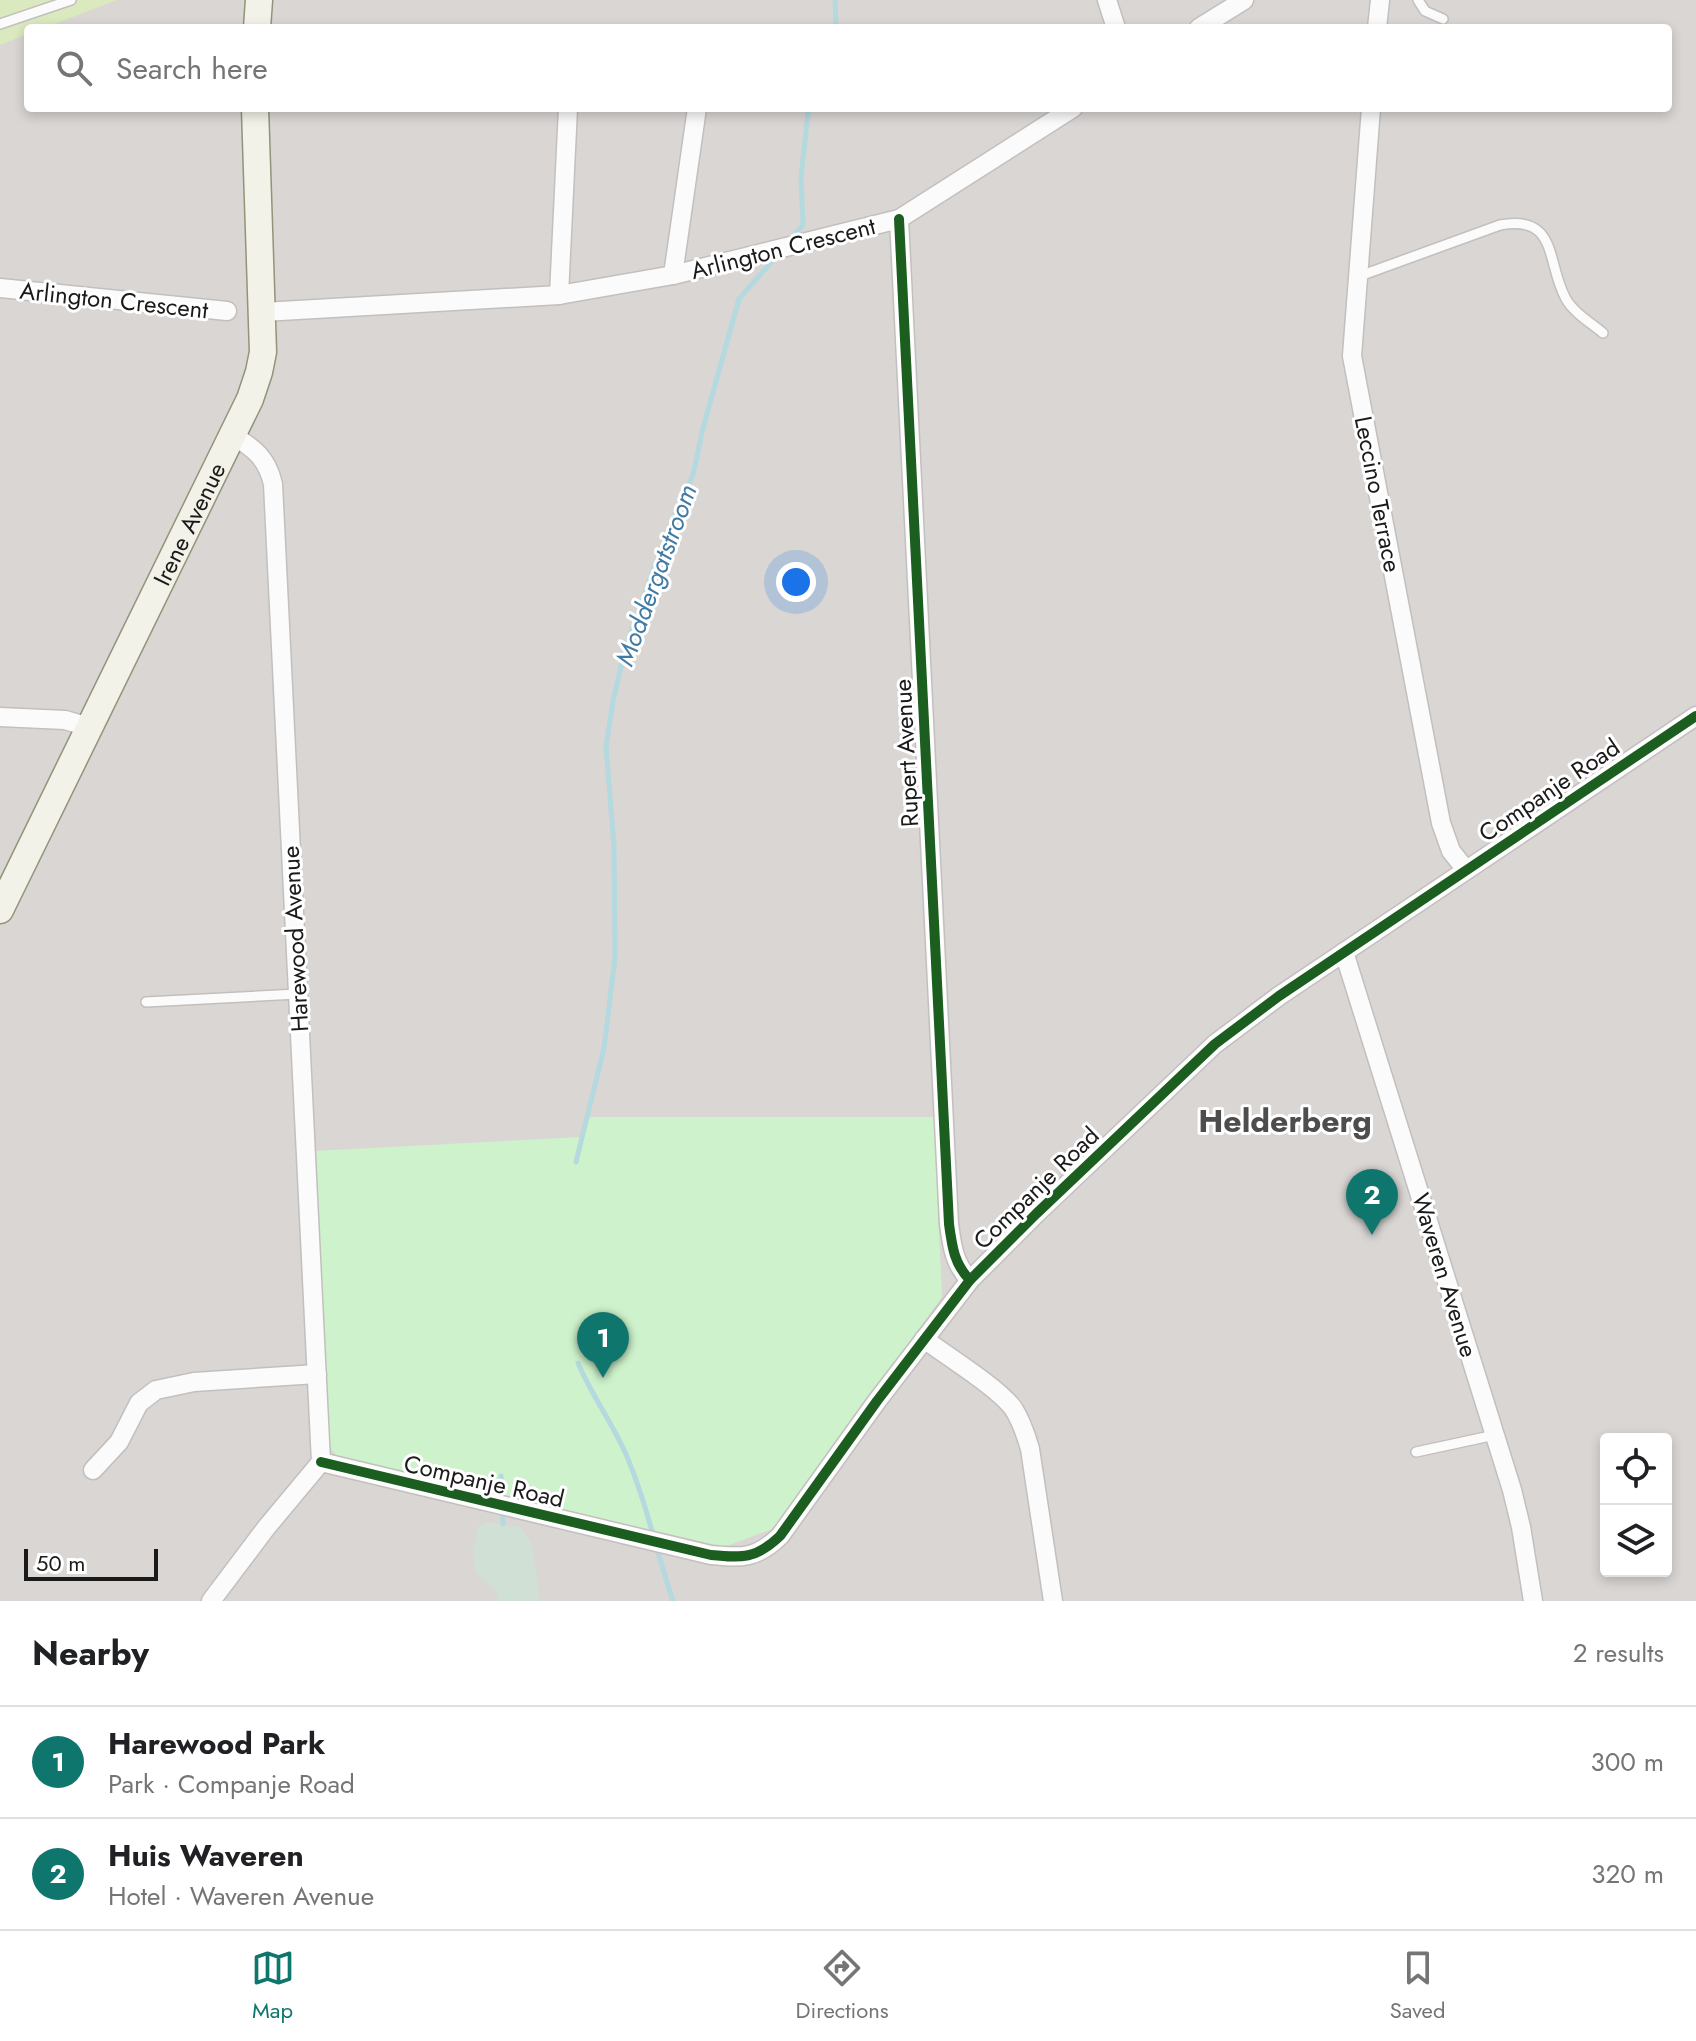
<!DOCTYPE html>
<meta charset="utf-8">
<style>
body{margin:0;font-family:Jost,sans-serif;background:#f6f6f6;color:#202124}
.controls{position:absolute;right:24px;bottom:24px;display:grid;overflow:hidden;border-radius:8px;box-shadow:0 4px 12px #0003}
.controls button{width:72px;height:72px;display:grid;place-items:center;padding:0;border:0;border-bottom:2px solid #e0e0e0;background:#fff;color:#202124;font:40px sans-serif}
.scale{position:absolute;left:24px;bottom:20px;width:134px;box-sizing:border-box;padding-left:8px;border:4px solid #1a1a1a;border-top:0;font-size:22px;line-height:28px;white-space:nowrap;color:#1a1a1a;-webkit-text-stroke:6px #fff;paint-order:stroke}
.you{position:absolute;left:796px;top:582px;width:28px;height:28px;margin:-20px;border:6px solid #fff;border-radius:50%;background:#1a73e8;box-shadow:0 0 0 12px #1a73e833}
.badge{display:grid;place-items:center;width:52px;height:52px;border-radius:50%;background:#0f766e;color:#fff;font-size:26px;font-weight:700}
.pin{position:absolute;translate:-50% -66px;filter:drop-shadow(0 2px 4px #0008)}
.pin::after{content:'';position:absolute;top:42px;width:28px;height:24px;background:inherit;clip-path:polygon(0 0,100% 0,50% 100%)}
.list{margin:0;padding:0;list-style:none}
h2{display:flex;justify-content:space-between;align-items:center;height:104px;margin:0;padding:0 32px;font-size:34px}
h2 small{font-size:26px;font-weight:400;color:#757577}
.list li{display:grid;grid-template-columns:52px 1fr auto;gap:24px;align-items:center;box-sizing:border-box;height:112px;padding:0 32px;border-top:2px solid #e0e0e0}
.list b{display:block;font-size:30px;white-space:nowrap}
.list p{margin:0;font-size:26px;white-space:nowrap;color:#757577}
.list em{font-size:26px;font-style:normal;color:#757577}
.icon{flex:none;width:44px;height:44px;fill:none;stroke:currentColor;stroke-width:2;stroke-linecap:round;stroke-linejoin:round}
.map{position:relative;flex:none;width:1696px;height:1601px;overflow:hidden}
.search{position:absolute;background:#fff;box-shadow:0 4px 12px #0003;left:24px;right:24px;top:24px;height:88px;display:flex;align-items:center;gap:20px;box-sizing:border-box;padding:0 28px;border-radius:8px;color:#757577;font-size:30px}
.sheet{height:328px;background:#fff}
nav{display:flex;justify-content:space-around;align-items:center;box-sizing:border-box;height:112px;border-top:2px solid #e0e0e0;background:#fff;font-size:22px;color:#757577}
nav a{display:grid;justify-items:center;gap:4px}
nav .on{color:#0f766e}
.map>svg:first-child{display:block}
.residential{fill:#d9d6d4;fill-rule:evenodd}
.grass{fill:#dae9be}
.wetland{fill:#d0e0d5}
.park{fill:#cef2cb}
.lines{fill:none;stroke-linecap:round;stroke-linejoin:round}
.stream{stroke:#b4d9de;stroke-width:5}
.lane-casing{stroke:#c2c0be;stroke-width:12}
.street-casing{stroke:#c2c0be;stroke-width:21}
.secondary-casing{stroke:#94927a;stroke-width:29}
.lane{stroke:#fcfbfb;stroke-width:9}
.street{stroke:#fcfbfb;stroke-width:18}
.secondary{stroke:#f2f2e8;stroke-width:26}
.cycleway-casing{stroke:#fff;stroke-width:15}
.cycleway{stroke:#1b5e20;stroke-width:10}
.labels{text-anchor:middle;dominant-baseline:central;stroke-width:6;stroke-linejoin:round;paint-order:stroke}
.street-label{font-size:24px;fill:#1a1a1a;stroke:#fff}
.water-label{font-size:26px;font-style:italic;fill:#417ba5;stroke:#fff}
.district-label{font-size:32px;font-weight:bold;fill:#4d4d4d;stroke:#fff}
</style>
<div class="map">
<svg width="1696" height="1601" viewBox="0 0 1696 1601">
<rect width="100%" height="100%" fill="#eae6e2"/>
<path class="residential" d="M 0,0 L 1696,0 L 1696,1601 L 0,1601 ZM 28,28 L 1668,28 L 1668,108 L 28,108 ZM 1606,1439 L 1666,1439 L 1666,1571 L 1606,1571 Z"/>
<path class="grass" d="M 0,0 L 117,0 L 44,28 L 28,28 L 28,34 L 0,45 Z"/>
<path class="wetland" d="M 487,1522 L 521,1527 L 532,1544 L 540,1601 L 498,1601 L 496,1591 L 476,1572 L 473,1553 L 478,1527 Z"/>
<path class="park" d="M 586,1117 L 934,1117 L 942,1297 L 775,1528 L 724,1547 L 338,1457 L 327,1444 L 313,1151 L 581,1137 Z"/>
<g class="lines">
<g class="stream">
<path d="M 835,0 L 836,28"/>
<path d="M 792,238 L 803,225 L 801,177 L 808,113 L 811,108"/>
<path d="M 576,1162 L 604,1048 L 615,958 L 614,846 L 606,747 L 613,701 L 626,645 L 664,540 L 693,475 L 703,428 L 739,299 L 777,255"/>
<path d="M 578,1363 C 591,1394 611,1421 625,1452 C 646,1500 656,1551 673,1601"/>
<path d="M 501,1476 L 503,1524"/>
</g>
<g class="lane-casing">
<g id="lane">
<path d="M 1418,0 L 1425,11 L 1443,19"/>
<path d="M 0,24 L 71,0"/>
<path d="M 1357,277 L 1500,225 C 1559,214 1546,264 1566,299 C 1574,313 1591,323 1603,333"/>
<path d="M 146,1002 L 297,994"/>
<path d="M 1416,1452 L 1495,1435"/>
</g>
</g>
<g class="street-casing">
<g id="street">
<path d="M 1107,0 L 1116,28"/>
<path d="M 1199,28 L 1244,0"/>
<path d="M 1377,28 L 1380,0"/>
<path d="M 1371,108 L 1352,356 L 1441,823 L 1451,851 L 1466,870"/>
<path d="M 899,219 L 949,1224 C 952,1246 954,1264 970,1280"/>
<path d="M 673,275 L 697,108"/>
<path d="M 0,288 L 227,311"/>
<path d="M 559,295 L 568,108"/>
<path d="M 263,312 L 559,295 L 673,275 L 899,219 L 1073,108"/>
<path d="M 232,435 C 254,448 267,458 273,484 L 321,1462"/>
<path d="M 0,717 L 65,720 L 89,727"/>
<path d="M 1344,952 L 1512,1490 L 1521,1527 L 1533,1601"/>
<path d="M 924,1339 C 947,1356 997,1387 1013,1408 C 1021,1420 1026,1435 1030,1449 L 1053,1601"/>
<path d="M 321,1462 L 711,1555 C 742,1558 756,1559 780,1536 L 877,1401 L 970,1280 L 1036,1214 L 1215,1044 L 1279,996 L 1696,716"/>
<path d="M 93,1470 L 119,1442 L 139,1403 L 156,1390 L 194,1382 L 317,1374"/>
<path d="M 211,1601 L 266,1528 L 321,1462"/>
</g>
</g>
<g class="secondary-casing">
<g id="secondary">
<path d="M 257,28 L 259,0"/>
<path id="s1" d="M 0,910 L 250,399 L 259,372 L 263,352 L 255,108"/>
</g>
</g>
<use href="#lane" class="lane"/>
<use href="#street" class="street"/>
<use href="#secondary" class="secondary"/>
<g class="cycleway-casing">
<g id="cycleway">
<path d="M 899,219 L 949,1224 C 952,1246 954,1264 970,1280"/>
<path d="M 321,1462 L 711,1555 C 742,1558 756,1559 780,1536 L 877,1401 L 970,1280 L 1036,1214 L 1215,1044 L 1279,996 L 1696,716"/>
</g>
</g>
<use href="#cycleway" class="cycleway"/>
</g>
<g class="labels">
<g class="street-label">
<text transform="translate(783 248) rotate(-14)">Arlington Crescent</text>
<text transform="translate(114 300) rotate(6)">Arlington Crescent</text>
<text transform="translate(1378 494) rotate(79)">Leccino Terrace</text>
<text stroke="none"><textPath href="#s1" startOffset="430">Irene Avenue</textPath></text>
<text transform="translate(906 753) rotate(-93)">Rupert Avenue</text>
<text transform="translate(1549 790) rotate(-34)">Companje Road</text>
<text transform="translate(295 939) rotate(-93)">Harewood Avenue</text>
<text transform="translate(1036 1188) rotate(-44)">Companje Road</text>
<text transform="translate(1445 1275) rotate(73)">Waveren Avenue</text>
<text transform="translate(484 1481) rotate(13)">Companje Road</text>
</g>
<g class="water-label">
<text transform="translate(656 575) rotate(-70)">Moddergatstroom</text>
</g>
<g class="district-label">
<text x="1285" y="1121">Helderberg</text>
</g>
</g>
</svg>
<div class="controls">
<button><svg class="icon" aria-label="locate" viewBox="0 0 24 24"><circle cx="12" cy="12" r="6"/><path d="M12 2v4M12 18v4M2 12h4M18 12h4"/></svg></button>
<button><svg class="icon" aria-label="layers" viewBox="0 0 24 24"><path d="M12 4l9 5-9 5-9-5zM3 14l9 5 9-5"/></svg></button>
</div>
<div class="scale">50 m</div>
<div class="you"></div>
<div class="pin badge" style="left:603px;top:1378px">1</div>
<div class="pin badge" style="left:1372px;top:1235px">2</div>
<div class="search"><svg class="icon" aria-label="search" viewBox="0 0 24 24"><circle cx="10" cy="10" r="6"/><path d="M15 15l6 6"/></svg>Search here</div>
</div>
<section class="sheet">
<h2>Nearby<small>2 results</small></h2>
<ul class="list">
<li><span class="badge">1</span><div><b>Harewood Park</b><p>Park · Companje Road</p></div><em>300 m</em></li>
<li><span class="badge">2</span><div><b>Huis Waveren</b><p>Hotel · Waveren Avenue</p></div><em>320 m</em></li>
</ul>
</section>
<nav>
<a class="on"><svg class="icon" aria-label="map" viewBox="0 0 24 24"><path d="M3 6l6-2 6 2 6-2v14l-6 2-6-2-6 2zM9 4v14M15 6v14"/></svg>Map</a>
<a><svg class="icon" aria-label="directions" viewBox="0 0 24 24"><path d="M12 3l9 9-9 9-9-9zM9 14v-3h6M13 9l2 2-2 2"/></svg>Directions</a>
<a><svg class="icon" aria-label="saved" viewBox="0 0 24 24"><path d="M7 4h10v16l-5-4-5 4z"/></svg>Saved</a>
</nav>
